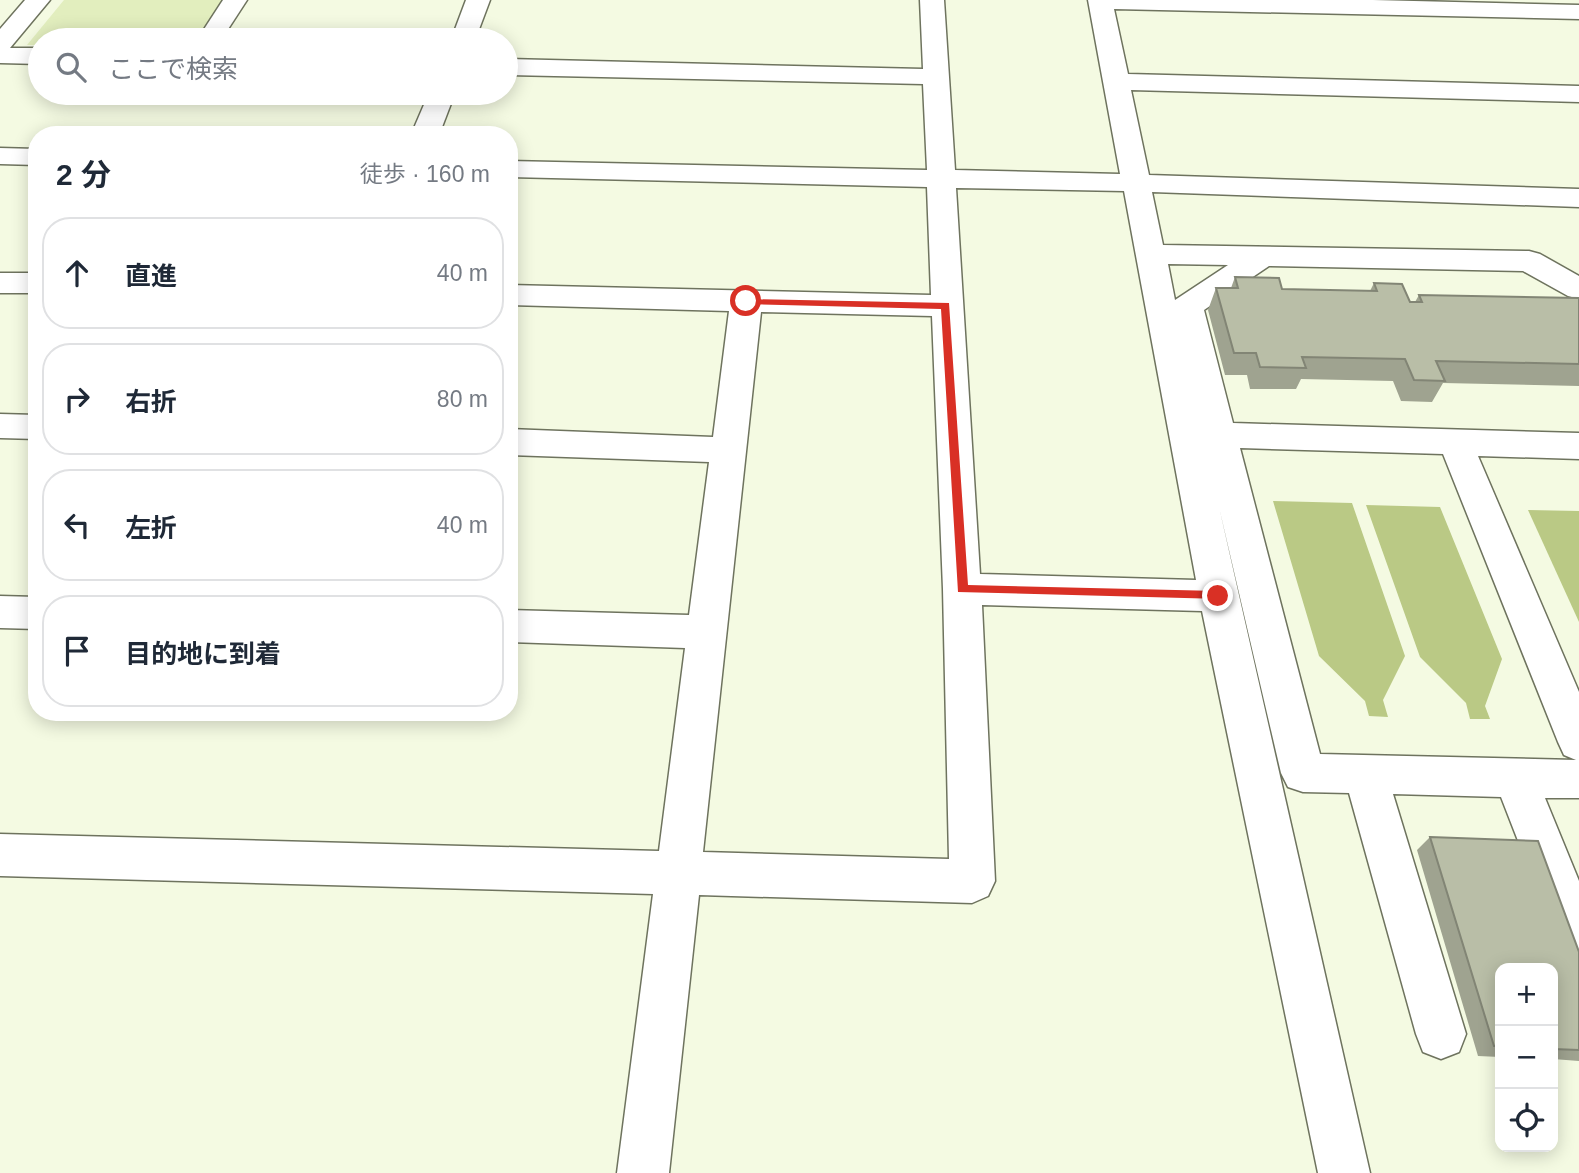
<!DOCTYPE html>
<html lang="ja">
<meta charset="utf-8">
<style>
body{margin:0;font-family:Helvetica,"Noto Sans JP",sans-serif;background:#f6f6f7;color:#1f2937}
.controls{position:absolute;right:21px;bottom:21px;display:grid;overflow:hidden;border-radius:14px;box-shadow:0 4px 18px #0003}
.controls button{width:63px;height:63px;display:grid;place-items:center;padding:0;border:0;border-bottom:2px solid #e0e1e3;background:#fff;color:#1f2937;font:35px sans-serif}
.stop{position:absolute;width:21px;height:21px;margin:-16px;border:5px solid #d93025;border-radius:50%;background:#fff}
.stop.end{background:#d93025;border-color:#fff;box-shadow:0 2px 7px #0008}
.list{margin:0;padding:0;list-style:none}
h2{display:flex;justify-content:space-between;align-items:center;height:91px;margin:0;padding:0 28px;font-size:30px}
h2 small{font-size:23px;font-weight:400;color:#747a83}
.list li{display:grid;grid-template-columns:46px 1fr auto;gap:21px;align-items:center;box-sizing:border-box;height:112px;margin:0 14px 14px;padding:0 14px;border:2px solid #e0e1e3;border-radius:28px}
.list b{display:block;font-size:26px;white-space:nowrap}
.list em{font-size:23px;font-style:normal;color:#747a83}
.icon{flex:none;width:38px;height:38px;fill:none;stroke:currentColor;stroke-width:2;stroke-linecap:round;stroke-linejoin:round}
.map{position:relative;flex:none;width:1579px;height:1173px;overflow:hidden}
.search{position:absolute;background:#fff;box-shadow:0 4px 18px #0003;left:28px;top:28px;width:490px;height:77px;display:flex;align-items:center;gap:18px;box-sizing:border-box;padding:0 24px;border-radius:38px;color:#747a83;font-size:26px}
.panel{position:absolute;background:#fff;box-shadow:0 4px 18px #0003;left:28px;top:126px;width:490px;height:595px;border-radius:28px}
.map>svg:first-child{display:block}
.green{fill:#e2eebe}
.water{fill:#bac985}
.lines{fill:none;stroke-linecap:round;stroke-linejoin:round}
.minor-casing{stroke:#6e735e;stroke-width:3}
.minor{fill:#fff;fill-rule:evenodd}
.wall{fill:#9fa390}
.building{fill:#b9bea7;stroke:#828575;stroke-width:2}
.route{fill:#d93025}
</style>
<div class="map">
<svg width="1579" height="1173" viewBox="0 0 1579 1173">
<rect width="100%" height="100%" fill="#f4fae2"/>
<path class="green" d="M 64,0 L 230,0 L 202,40 L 40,40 L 40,45 L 27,45 Z"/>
<g class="water">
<path d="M 1273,501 L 1352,503 L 1405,656 L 1383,700 L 1388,717 L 1369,716 L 1365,701 L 1319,656 Z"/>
<path d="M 1366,505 L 1440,507 L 1502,659 L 1485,706 L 1490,719 L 1470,719 L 1466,703 L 1420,657 Z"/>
<path d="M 1528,510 L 1579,511 L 1579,622 Z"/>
</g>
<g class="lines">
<g class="minor-casing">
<g id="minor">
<path d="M 25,0 L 50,0 L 10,48 L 40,48 L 40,64 L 0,63 L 0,29 Z"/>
<path d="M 223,0 L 247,0 L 221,40 L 197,40 Z"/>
<path d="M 466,0 L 490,0 L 475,40 L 451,40 Z"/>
<path d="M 920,0 L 944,0 L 955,170 L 1120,174 L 1088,0 L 1373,0 L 1579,5 L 1579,19 L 1114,9 L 1128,74 L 1579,86 L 1579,102 L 1131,90 L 1149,175 L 1579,189 L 1579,207 L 1152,192 L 1163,245 L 1529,251 L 1540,254 L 1579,276 L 1579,299 L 1568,296 L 1523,271 L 1269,266 L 1204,310 L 1233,423 L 1579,433 L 1579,459 L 1478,456 L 1579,692 L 1579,798 L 1545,798 L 1579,881 L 1579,961 L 1562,954 L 1501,797 L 1393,794 L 1466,1034 L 1459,1052 L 1441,1059 L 1423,1052 L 1416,1034 L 1349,793 L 1303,792 L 1288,787 L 1281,773 L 1219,507 L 1370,1173 L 1318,1173 L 1202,611 L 982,605 L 995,881 L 988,896 L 972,903 L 699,895 L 669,1173 L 617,1173 L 653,894 L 0,876 L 0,834 L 659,851 L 685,648 L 509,642 L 509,610 L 689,615 L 709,462 L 509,455 L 509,429 L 713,437 L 729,311 L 509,305 L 509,285 L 931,295 L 927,187 L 509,177 L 509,161 L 927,170 L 923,84 L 506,75 L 506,59 L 923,69 ZM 956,188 L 1124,191 L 1196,580 L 980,574 ZM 1168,264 L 1228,265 L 1175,300 ZM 761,312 L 932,316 L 943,589 L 949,859 L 703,852 ZM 1240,448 L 1443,454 L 1558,742 L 1564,755 L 1576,760 L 1320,754 Z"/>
<path d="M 429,93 L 455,93 L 439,135 L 411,135 Z"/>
<path d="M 0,148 L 37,149 L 37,165 L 0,164 Z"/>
<rect x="0" y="273" width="37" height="20"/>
<path d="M 0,414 L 37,415 L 37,439 L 0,438 Z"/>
<path d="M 0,596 L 37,597 L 37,629 L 0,628 Z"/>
</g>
</g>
<use href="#minor" class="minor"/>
</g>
<g class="wall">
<path d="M 1235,277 L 1282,289 L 1370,291 L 1374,283 L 1410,302 L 1415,302 L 1419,295 L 1579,298 L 1579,386 L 1443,383 L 1432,402 L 1401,401 L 1393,381 L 1301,379 L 1296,389 L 1250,389 L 1247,375 L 1225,375 L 1208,310 L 1216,288 L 1231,288 Z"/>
<path d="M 1430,837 L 1579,952 L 1579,1061 L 1553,1059 L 1553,968 L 1500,968 L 1500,1057 L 1478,1056 L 1417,850 Z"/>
</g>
<g class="building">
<path d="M 1235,277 L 1279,278 L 1282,289 L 1377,291 L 1374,283 L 1402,284 L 1410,302 L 1422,302 L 1419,295 L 1579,298 L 1579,364 L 1436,361 L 1445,381 L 1414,380 L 1405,359 L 1302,357 L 1306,368 L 1260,367 L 1256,353 L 1234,353 L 1216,288 L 1238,288 Z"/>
<path d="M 1430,837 L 1538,841 L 1579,952 L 1579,1050 L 1553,1049 L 1553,968 L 1500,968 L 1500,1046 L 1494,1046 Z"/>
</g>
<path class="route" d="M 743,299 L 949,303 L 968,585 L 1218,591 L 1223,596 L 1222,599 L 958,592 L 941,309 L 746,304 L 741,301 Z"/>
</svg>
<div class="controls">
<button>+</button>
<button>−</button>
<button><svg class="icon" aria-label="locate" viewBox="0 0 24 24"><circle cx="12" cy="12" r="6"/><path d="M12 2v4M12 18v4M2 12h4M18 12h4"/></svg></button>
</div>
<div class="stop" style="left:746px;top:301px"></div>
<div class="stop end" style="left:1218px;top:596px"></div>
<div class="search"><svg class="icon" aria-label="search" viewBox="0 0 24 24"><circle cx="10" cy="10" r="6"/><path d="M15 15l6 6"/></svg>ここで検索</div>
<section class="panel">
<h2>2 分<small>徒歩 · 160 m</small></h2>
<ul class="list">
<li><svg class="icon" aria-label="ahead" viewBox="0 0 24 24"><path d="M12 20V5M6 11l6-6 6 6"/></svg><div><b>直進</b></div><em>40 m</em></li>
<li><svg class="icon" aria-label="right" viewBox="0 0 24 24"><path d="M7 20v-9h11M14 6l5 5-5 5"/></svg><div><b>右折</b></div><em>80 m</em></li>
<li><svg class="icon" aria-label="left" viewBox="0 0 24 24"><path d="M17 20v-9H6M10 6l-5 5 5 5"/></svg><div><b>左折</b></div><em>40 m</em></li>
<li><svg class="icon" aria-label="arrive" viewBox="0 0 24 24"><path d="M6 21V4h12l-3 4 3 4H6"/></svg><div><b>目的地に到着</b></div></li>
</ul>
</section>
</div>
